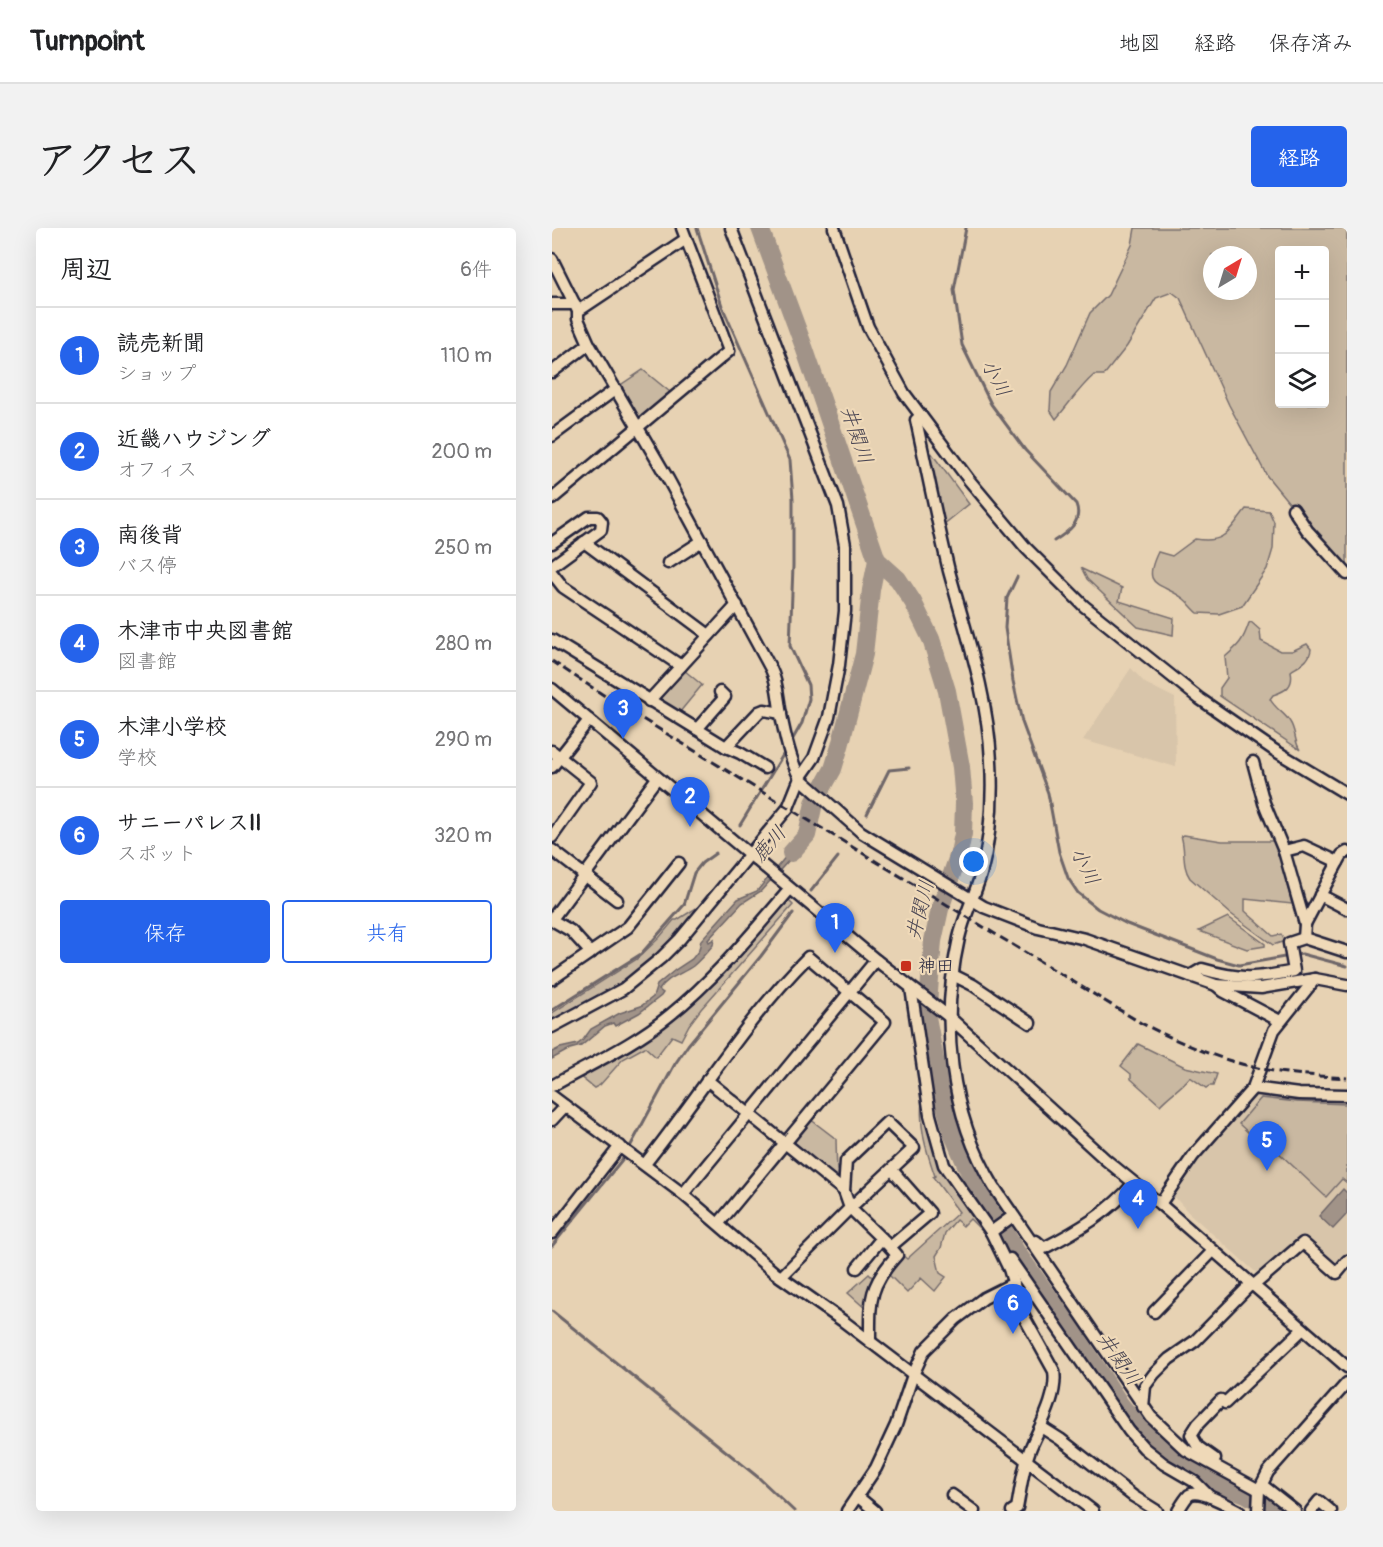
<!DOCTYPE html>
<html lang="ja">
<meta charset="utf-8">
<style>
body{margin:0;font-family:Pangolin,"Klee One",sans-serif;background:#f2f2f2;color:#202124}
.controls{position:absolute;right:18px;top:18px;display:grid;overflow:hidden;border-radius:6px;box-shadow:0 6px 24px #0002}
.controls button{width:54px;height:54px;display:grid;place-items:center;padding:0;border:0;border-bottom:2px solid #e0e0e0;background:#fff;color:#202124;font:30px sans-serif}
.compass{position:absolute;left:651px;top:18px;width:54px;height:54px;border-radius:50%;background:#fff;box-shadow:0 6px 24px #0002;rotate:38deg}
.you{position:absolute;left:422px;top:634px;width:21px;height:21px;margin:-15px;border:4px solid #fff;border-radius:50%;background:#1a73e8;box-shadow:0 0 0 9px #1a73e833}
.badge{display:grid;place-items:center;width:39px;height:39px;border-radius:50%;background:#2563eb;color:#fff;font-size:20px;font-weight:700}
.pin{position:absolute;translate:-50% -50px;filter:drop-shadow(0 2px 3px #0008)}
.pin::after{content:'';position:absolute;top:32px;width:21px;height:18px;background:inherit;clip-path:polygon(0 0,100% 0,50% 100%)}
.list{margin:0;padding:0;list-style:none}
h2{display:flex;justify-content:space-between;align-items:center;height:78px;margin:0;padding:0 24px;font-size:26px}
h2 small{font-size:20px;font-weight:400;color:#757577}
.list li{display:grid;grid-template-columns:39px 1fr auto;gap:18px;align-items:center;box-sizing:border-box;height:96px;padding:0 24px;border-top:2px solid #e0e0e0}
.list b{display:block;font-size:22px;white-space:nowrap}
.list p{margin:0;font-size:20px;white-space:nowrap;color:#757577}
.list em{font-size:20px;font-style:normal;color:#757577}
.actions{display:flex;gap:12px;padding:18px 24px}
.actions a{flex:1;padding:14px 0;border:2px solid #2563eb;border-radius:6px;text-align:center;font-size:21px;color:#2563eb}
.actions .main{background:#2563eb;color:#fff}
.icon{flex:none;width:33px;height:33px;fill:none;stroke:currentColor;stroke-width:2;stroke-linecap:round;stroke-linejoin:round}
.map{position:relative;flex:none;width:795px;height:1283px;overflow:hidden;border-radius:6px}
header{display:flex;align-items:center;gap:36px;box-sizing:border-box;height:84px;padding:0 30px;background:#fff;border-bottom:2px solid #e0e0e0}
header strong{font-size:28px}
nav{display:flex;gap:33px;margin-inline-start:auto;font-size:21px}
.intro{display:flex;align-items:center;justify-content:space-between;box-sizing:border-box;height:144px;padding:0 36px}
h1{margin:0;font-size:42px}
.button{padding:15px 27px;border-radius:6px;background:#2563eb;color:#fff;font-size:21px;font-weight:700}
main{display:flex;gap:36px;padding:0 36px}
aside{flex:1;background:#fff;border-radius:6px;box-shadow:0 6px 24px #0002}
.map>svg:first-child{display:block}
.built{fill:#d8c5aa}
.green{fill:#c9b8a1;stroke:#766d6e;stroke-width:1.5;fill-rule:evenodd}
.water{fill:#a19388;stroke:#6e6669;stroke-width:1.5}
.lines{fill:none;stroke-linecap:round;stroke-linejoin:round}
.stream{stroke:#6e6669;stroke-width:3}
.river{stroke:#a19388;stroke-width:18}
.minor-casing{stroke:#22223b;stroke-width:15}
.minor{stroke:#efd9b8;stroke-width:10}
.rail{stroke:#22223b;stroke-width:3;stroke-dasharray:9 4.5;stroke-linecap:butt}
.poi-dot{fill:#c8321e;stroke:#efd9b8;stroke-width:2}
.labels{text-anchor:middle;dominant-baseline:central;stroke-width:4.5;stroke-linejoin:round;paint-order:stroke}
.poi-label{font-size:18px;fill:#22223b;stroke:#efd9b8;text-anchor:start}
.water-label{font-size:20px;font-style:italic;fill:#484452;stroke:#efd9b8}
</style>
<header>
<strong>Turnpoint</strong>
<nav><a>地図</a><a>経路</a><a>保存済み</a></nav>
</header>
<div class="intro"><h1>アクセス</h1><a class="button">経路</a></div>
<main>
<aside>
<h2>周辺<small>6件</small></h2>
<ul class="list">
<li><span class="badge">1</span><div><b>読売新聞</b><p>ショップ</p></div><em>110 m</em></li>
<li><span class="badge">2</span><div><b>近畿ハウジング</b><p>オフィス</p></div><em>200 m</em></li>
<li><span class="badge">3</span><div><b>南後背</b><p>バス停</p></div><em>250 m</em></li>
<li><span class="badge">4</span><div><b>木津市中央図書館</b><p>図書館</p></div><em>280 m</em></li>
<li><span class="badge">5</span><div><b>木津小学校</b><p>学校</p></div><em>290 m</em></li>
<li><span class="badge">6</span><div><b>サニーパレスII</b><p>スポット</p></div><em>320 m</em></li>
</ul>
<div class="actions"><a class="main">保存</a><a>共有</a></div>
</aside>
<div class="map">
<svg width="795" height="1283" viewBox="0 0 795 1283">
<rect width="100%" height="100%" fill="#e7d2b3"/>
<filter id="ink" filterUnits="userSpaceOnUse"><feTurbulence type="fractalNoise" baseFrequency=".0167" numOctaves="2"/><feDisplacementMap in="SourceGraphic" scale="12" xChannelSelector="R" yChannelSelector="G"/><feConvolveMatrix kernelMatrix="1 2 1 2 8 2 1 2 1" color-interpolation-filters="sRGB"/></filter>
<g filter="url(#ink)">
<g class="built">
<path d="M 579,440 L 593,455 L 623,470 L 624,539 L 531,512 Z"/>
<path d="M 701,864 L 795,870 L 795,1027 L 787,1038 L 780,1036 L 751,1012 L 708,1048 L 636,984 L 619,965 L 651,921 Z"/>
</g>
<g class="green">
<path d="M 583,0 L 795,0 L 795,342 L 778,325 L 715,248 L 677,177 L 628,70 L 620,64 L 604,70 L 575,118 L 552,147 L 542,147 C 527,160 517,176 504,191 L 498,182 L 499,164 L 515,137 L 538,85 L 556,67 L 580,17 ZM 728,22 L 772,22 L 772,176 L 728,176 ZM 660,27 L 696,27 L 696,63 L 660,63 Z"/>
<path d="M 91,142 L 118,164 L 88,189 L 84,188 L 67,158 Z"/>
<path d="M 370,212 L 417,276 L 391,297 Z"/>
<path d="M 694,281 L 717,283 L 722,294 L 721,321 L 715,341 L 690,378 L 667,386 L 646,385 C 641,381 637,375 632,371 C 610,354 588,361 606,324 L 620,328 L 643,311 C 674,316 676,303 694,281 Z"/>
<path d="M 530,341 L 570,360 L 567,373 L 622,390 L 621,407 L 586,399 L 535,351 Z"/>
<path d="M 699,394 L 708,402 L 709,413 L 728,423 L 740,423 L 755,416 L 759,421 C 758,433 748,437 739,443 C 742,458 734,463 721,467 L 718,471 C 723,481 733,485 738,494 C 744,503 742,513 748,522 L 668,468 L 668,460 L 675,450 L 673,429 C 687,417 691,413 697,395 Z"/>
<path d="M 132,442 L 150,457 L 127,485 L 109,474 L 107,468 Z"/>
<path d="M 632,607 L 670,613 L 724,613 L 740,676 L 693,671 L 693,683 L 721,708 L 729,706 L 733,713 L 721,717 L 679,686 L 638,650 C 629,637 634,621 629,608 Z"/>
<path d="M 235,671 L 241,677 L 149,781 L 137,797 L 129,812 L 120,808 L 104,829 L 93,819 L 71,831 L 48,857 L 42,860 L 26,847 L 124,789 Z"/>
<path d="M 151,676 C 130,700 109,726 83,746 C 58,765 28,780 0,795 L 0,785 L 85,731 L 107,710 L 122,692 L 125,692 Z"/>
<path d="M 676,689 L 713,716 L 713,718 L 695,721 L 647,703 Z"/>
<path d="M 586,816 L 633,839 L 665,846 L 661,858 L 657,858 L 654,860 L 638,849 C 628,861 618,866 608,877 L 579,851 L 579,846 L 569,838 Z"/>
<path d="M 709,870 L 745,874 L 795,876 L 795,955 L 790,951 L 774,969 L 726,924 L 722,928 L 687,896 Z"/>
<path d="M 370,873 L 386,932 L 435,1003 L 431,1004 L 418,991 L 411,998 L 404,992 L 393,1005 L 389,1020 L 384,1028 L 388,1045 L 394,1049 L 383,1063 L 369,1050 L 355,1065 L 333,1043 L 349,1026 L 355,1031 L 407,984 L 381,949 L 383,948 C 374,922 367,900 370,873 Z"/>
<path d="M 258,891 L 284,911 L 285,951 L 243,917 L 243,910 Z"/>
<path d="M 317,1046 L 324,1053 L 315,1082 L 296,1065 Z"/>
</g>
<g class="water">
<path d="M 255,607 L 249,619 L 209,663 L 190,675 L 156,712 L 157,714 L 162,711 L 161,717 C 155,724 148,732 141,738 C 130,746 115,749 107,762 L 111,765 L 109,768 L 87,785 L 63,798 L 61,795 L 53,798 L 29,818 L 18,821 L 0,831 L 0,824 L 8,820 L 26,816 L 31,812 L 39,801 L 68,785 L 89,778 L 101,769 L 105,757 L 123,742 L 140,731 L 147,722 L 149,712 L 186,671 L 205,663 L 246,614 Z"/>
<path d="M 791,961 L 795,965 L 795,986 L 781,1001 L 767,988 Z"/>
</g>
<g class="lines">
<g class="stream">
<path d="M 145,0 L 170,78 L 238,232 L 241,271 L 241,338 L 238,418 L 256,457 L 257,471 L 250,495 L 239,514"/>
<path d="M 414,0 L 402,62 L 410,117 L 439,176 L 473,222 L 524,276 C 531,294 516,304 502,313"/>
<path d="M 465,349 L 455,370 L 453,400 L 461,453 L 470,494 L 496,565 L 507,624 L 516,650 L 526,665 L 546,681 L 575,696 L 665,731 L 687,737 L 750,726 L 795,738"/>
<path d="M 315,586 L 337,542 L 357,540"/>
<path d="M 188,597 L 234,522"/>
<path d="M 259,663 L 286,629"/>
<path d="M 0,782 L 89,726 L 132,677 L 142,645 L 150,635 L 164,625"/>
<path d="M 0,1018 L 73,928 L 123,836 L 136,817 L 209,728 L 241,685"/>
<path d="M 0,1083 L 207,1250 L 242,1283"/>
</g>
<g class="river">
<path d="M 208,0 L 252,119 L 325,332 L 346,351 L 361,374 L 379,411 L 395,463 L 409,539 L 412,575 L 411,606 L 407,625 L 388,681 L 381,713 L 375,789 L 389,863 L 401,907 L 411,930 L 419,948 L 464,1023 L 518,1099 L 568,1176 L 585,1197 L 610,1222 L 656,1252 L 694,1266 L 722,1283"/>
<path d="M 239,625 L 255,607 L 262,575 L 281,541 L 288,518 L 312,426 L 319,362 L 325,332"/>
</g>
<g class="minor-casing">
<g id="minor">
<path d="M 282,0 L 316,99 L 352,165 L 417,252 L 474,320 L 532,378 L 648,471 L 722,522 L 795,566"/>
<path d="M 0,31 L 26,83 L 26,91 L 37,116 L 116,251 L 219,441 C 226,455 226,471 229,487 C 233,508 238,532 248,550 L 309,604 L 432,679 L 486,700 L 533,711 L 664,757 L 709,760 L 763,751 L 795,757"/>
<path d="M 0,76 L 23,76"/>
<path d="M 26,83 L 134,11"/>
<path d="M 0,144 L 37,116"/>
<path d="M 369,188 L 364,192 C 375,242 385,293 397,343 C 414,405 436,468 439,533 C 441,570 439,609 429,646 C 423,667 412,688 407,710 C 388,794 397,885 442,959 L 599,1189 L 634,1222 L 707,1262"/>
<path d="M 0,208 L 64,161"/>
<path d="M 0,271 L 177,123 L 130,0"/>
<path d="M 741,281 L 755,302 L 795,346"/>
<path d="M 32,314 L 157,407"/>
<path d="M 0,315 L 37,289 L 46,289 L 50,294 L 49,302 L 0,338"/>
<path d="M 116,335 L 150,313"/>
<path d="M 0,345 L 11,359 L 129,438"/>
<path d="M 0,412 L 174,519 L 207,484 L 212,482 L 229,485"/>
<path d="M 0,461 L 324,732 L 396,788 L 554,932 L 608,976 L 795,1139"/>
<path d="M 97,473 L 185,377"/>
<path d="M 145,501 L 173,469 L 168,464"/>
<path d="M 174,519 L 188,525 L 213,540"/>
<path d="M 0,523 L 39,554 L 0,609"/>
<path d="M 701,534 L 712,575 L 732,623 L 753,696 L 752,710"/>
<path d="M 0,539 L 37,492"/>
<path d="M 0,622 L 65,672"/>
<path d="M 732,623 L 752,618 L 786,634"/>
<path d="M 768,667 L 795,681"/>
<path d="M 0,691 L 105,550"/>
<path d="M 0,692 L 19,703 L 39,725"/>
<path d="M 753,696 L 786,634 L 790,627 L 795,624"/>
<path d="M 401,747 L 421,757 L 478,795"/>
<path d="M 638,748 L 650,741 C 688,752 704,751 742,743 L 737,715 L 752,710 L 795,724"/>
<path d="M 0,751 L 76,699 L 127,635"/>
<path d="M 664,757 L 671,763 L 728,793"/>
<path d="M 359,760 L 378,887 L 392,937 L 439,1004 L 457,1041 L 472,1089 L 502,1143 C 506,1168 488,1198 479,1219 C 471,1238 469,1260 465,1280 L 460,1283"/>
<path d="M 0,799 L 71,761 L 109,730 L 128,711 L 236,580 L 248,550 L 262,530 L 277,489 L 287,437 L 293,383 L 293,317 L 286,278 L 179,0"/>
<path d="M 155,852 L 292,963"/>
<path d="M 0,858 C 39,836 83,816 118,787 C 163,751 201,704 238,661"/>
<path d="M 701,860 L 747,866 L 795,867"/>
<path d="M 0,868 L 131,966 L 223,1045 L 291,1093 L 541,1283"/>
<path d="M 0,892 L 13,878"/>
<path d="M 93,936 C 148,867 194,791 256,729 L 333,794 L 167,995"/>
<path d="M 131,966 L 324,732"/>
<path d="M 608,976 L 641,928 L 701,860 L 722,802 L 763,751"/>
<path d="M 439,1004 L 461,988"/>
<path d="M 0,1005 L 68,918"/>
<path d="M 484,1013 L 492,1020 C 525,1003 558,984 582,955"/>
<path d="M 458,1031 L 577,1203 L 592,1220 L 612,1236 L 643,1254 L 658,1269"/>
<path d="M 305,1040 L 330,1010"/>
<path d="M 229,1049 L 298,980 L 292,963 L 294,933 L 335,894 L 362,920 L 298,980 L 338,1019 L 378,985 L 340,942"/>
<path d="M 701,1058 L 751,1015 L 785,1045 L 795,1033"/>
<path d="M 602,1084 L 661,1023"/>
<path d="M 318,1114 C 318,1073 316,1059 345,1027 L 338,1019"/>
<path d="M 591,1179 L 593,1158 L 602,1146 L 617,1131 L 643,1113 L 699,1056"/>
<path d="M 489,1199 L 508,1211 L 581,1268 L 605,1283"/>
<path d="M 663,1231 L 646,1219 L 639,1207 L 646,1196 L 669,1172 L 673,1175 L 751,1101"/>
<path d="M 710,1257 L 743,1283"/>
<path d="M 400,1267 L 422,1283"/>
<path d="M 305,1268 L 323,1283"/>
<path d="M 295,1283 L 324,1240 L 344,1197 L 361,1147 L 372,1123 L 404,1091 L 432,1070 L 462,1055"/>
<path d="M 626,1283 C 629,1278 633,1271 637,1267 C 648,1260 677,1278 687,1283"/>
<path d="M 706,1283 L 707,1262 L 716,1244 L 795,1155"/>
<path d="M 759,1283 L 767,1273 L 779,1283"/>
</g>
</g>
<use href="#minor" class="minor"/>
<path class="rail" d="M 0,433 L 56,470 L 589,795 C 629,815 671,834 716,842 C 742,847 769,848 795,850"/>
</g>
</g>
<rect class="poi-dot" x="348" y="732" width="12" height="12" rx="3"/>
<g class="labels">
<g class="poi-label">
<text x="366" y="738">神田</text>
</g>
<g class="water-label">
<text transform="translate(444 150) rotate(62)">小川</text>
<text transform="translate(305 207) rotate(71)">井関川</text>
<text transform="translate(217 616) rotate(-49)">鹿川</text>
<text transform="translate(533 638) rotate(63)">小川</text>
<text transform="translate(368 682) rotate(-76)">井関川</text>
<text transform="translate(567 1131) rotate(55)">井関川</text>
</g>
</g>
</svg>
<div class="controls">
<button>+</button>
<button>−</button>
<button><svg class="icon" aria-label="layers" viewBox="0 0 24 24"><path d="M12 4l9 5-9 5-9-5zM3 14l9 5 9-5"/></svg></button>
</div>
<svg class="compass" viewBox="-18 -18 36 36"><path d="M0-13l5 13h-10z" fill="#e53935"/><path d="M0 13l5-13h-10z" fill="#757577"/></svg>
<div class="you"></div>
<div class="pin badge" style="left:283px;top:725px">1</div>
<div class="pin badge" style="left:138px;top:599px">2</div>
<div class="pin badge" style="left:71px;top:511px">3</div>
<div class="pin badge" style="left:586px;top:1001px">4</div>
<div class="pin badge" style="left:715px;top:943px">5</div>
<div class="pin badge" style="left:461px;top:1106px">6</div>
</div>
</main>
